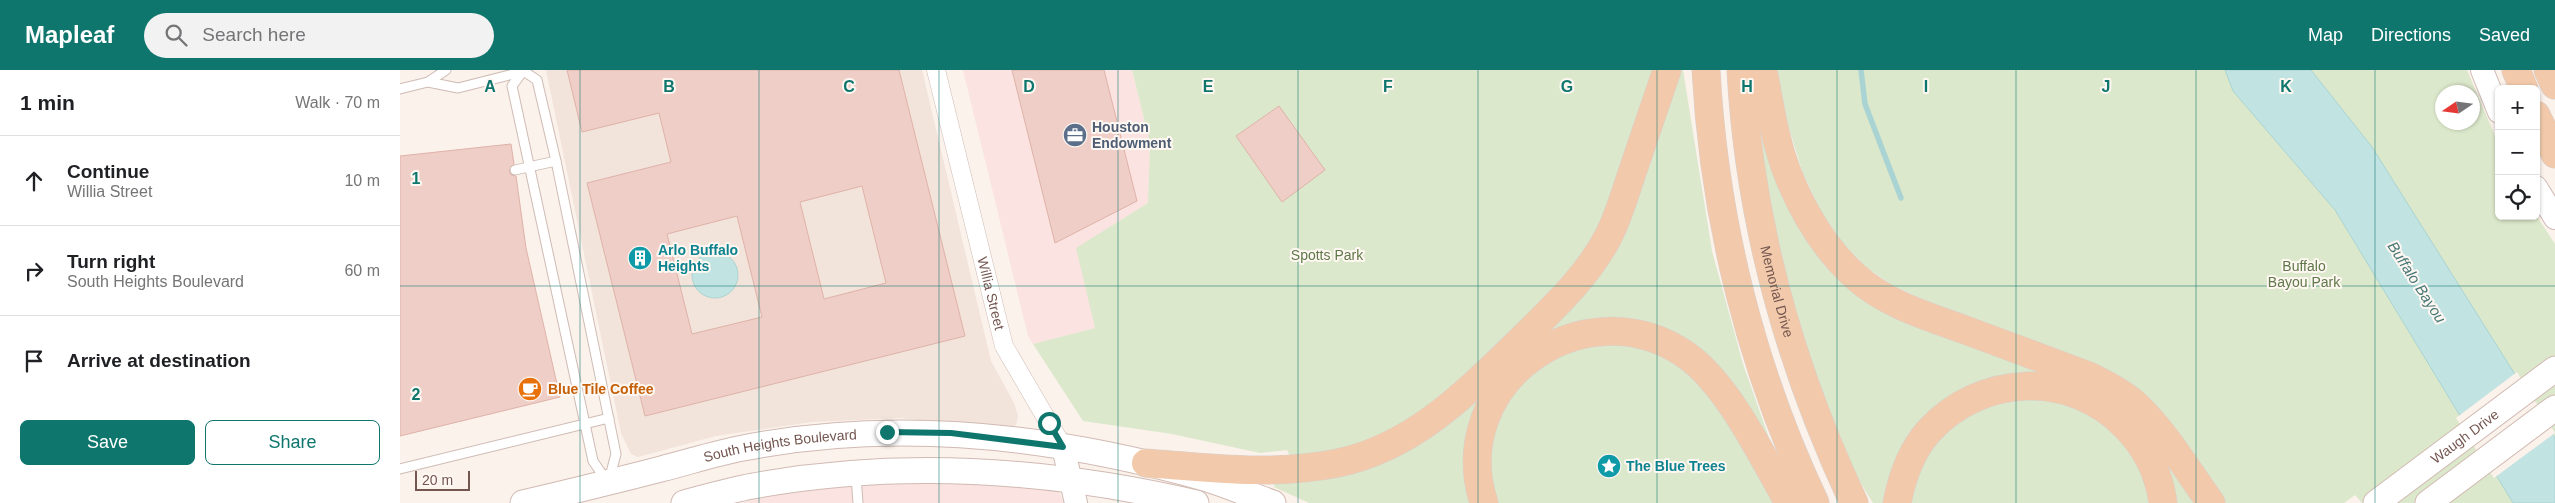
<!DOCTYPE html>
<meta charset="utf-8">
<style>
body{margin:0;font-family:Arial,sans-serif;background:#f2f2f2;color:#202124}
.controls{position:absolute;right:15px;top:15px;display:grid;overflow:hidden;border-radius:8px;box-shadow:0 1px 4px #0004}
.controls button{width:45px;height:45px;display:grid;place-items:center;padding:0;border:0;border-bottom:1px solid #e0e0e0;background:#fff;color:#202124;font:25px sans-serif}
.compass{position:absolute;left:2035px;top:15px;width:45px;height:45px;border-radius:50%;background:#fff;box-shadow:0 1px 4px #0004;rotate:257deg}
.scale{position:absolute;left:15px;bottom:12px;width:55px;box-sizing:border-box;padding-left:5px;border:2px solid #745650;border-top:0;font-size:14px;line-height:18px;white-space:nowrap;color:#745650;-webkit-text-stroke:4px #fef7f2;paint-order:stroke}
.stop{position:absolute;width:15px;height:15px;margin:-11px;border:4px solid #0f766e;border-radius:50%;background:#fff}
.stop.end{background:#0f766e;border-color:#fff;box-shadow:0 1px 5px #0008}
.list{margin:0;padding:0;list-style:none}
h2{display:flex;justify-content:space-between;align-items:center;height:65px;margin:0;padding:0 20px;font-size:21px}
h2 small{font-size:16px;font-weight:400;color:#757577}
.list li{display:grid;grid-template-columns:32px 1fr auto;gap:15px;align-items:center;box-sizing:border-box;height:90px;padding:0 20px;border-top:1px solid #e0e0e0}
.list b{display:block;font-size:19px;white-space:nowrap}
.list p{margin:0;font-size:16px;white-space:nowrap;color:#757577}
.list em{font-size:16px;font-style:normal;color:#757577}
.actions{display:flex;gap:10px;padding:15px 20px}
.actions a{flex:1;padding:11px 0;border:1px solid #0f766e;border-radius:8px;text-align:center;font-size:18px;color:#0f766e}
.actions .main{background:#0f766e;color:#fff}
.icon{flex:none;width:28px;height:28px;fill:none;stroke:currentColor;stroke-width:2;stroke-linecap:round;stroke-linejoin:round}
.map{position:relative;flex:none;width:2155px;height:433px;overflow:hidden}
header{display:flex;align-items:center;gap:30px;box-sizing:border-box;height:70px;padding:0 25px;background:#0f766e;color:#fff}
header strong{font-size:24px}
nav{display:flex;gap:28px;margin-inline-start:auto;font-size:18px}
.search{width:350px;height:45px;background:#f2f2f2;display:flex;align-items:center;gap:12px;box-sizing:border-box;padding:0 18px;border-radius:28px;color:#757577;font-size:19px}
main{display:flex}
aside{flex:1;background:#fff}
.map>svg:first-child{display:block}
.residential{fill:#f2e3db}
.commercial{fill:#fae3e1}
.green{fill:#dce8cb;fill-rule:evenodd}
.water{fill:#c1e3e2;stroke:#a9d4d3}
.pier{fill:#fbf2ec}
.lines{fill:none;stroke-linecap:round;stroke-linejoin:round}
.stream{stroke:#a9d4d3;stroke-width:5.5}
.building{fill:#eecec6;stroke:#dfb2a8;fill-rule:evenodd}
.service-casing{stroke:#cfbbb4;stroke-width:11}
.minor-casing{stroke:#cfbbb4;stroke-width:19}
.tertiary-casing{stroke:#cfbbb4;stroke-width:24}
.secondary-casing{stroke:#d1bab2;stroke-width:27}
.primary-casing{stroke:#d8d0ce;stroke-width:29}
.service{stroke:#fff;stroke-width:9}
.minor{stroke:#fff;stroke-width:18}
.tertiary{stroke:#fff;stroke-width:22}
.secondary{stroke:#fff;stroke-width:25}
.primary{stroke:#f2caab;stroke-width:28}
.route{stroke:#0f766e;stroke-width:6}
.grid{fill:none;stroke:#0f766e;stroke-width:1;stroke-opacity:0.55}
.labels{text-anchor:middle;dominant-baseline:central;stroke-width:4;stroke-linejoin:round;paint-order:stroke}
.service-label{font-size:14px;font-weight:bold;fill:#4e5e75;stroke:#fef7f2;text-anchor:start}
.culture-label{font-size:14px;font-weight:bold;fill:#0d838f;stroke:#fef7f2;text-anchor:start}
.park-label{font-size:14px;fill:#607849;stroke:#fef7f2}
.street-label{font-size:14px;fill:#745650;stroke:#fef7f2}
.food-label{font-size:14px;font-weight:bold;fill:#c56008;stroke:#fef7f2;text-anchor:start}
.water-label{font-size:15px;font-style:italic;fill:#457776;stroke:#fef7f2}
.grid-label{font-size:16px;text-anchor:middle;font-weight:bold;fill:#0f766e;stroke:#fef7f2;stroke-width:4;stroke-linejoin:round;paint-order:stroke}
</style>
<header>
<strong>Mapleaf</strong>
<div class="search"><svg class="icon" aria-label="search" viewBox="0 0 24 24"><circle cx="10" cy="10" r="6"/><path d="M15 15l6 6"/></svg>Search here</div>
<nav><a>Map</a><a>Directions</a><a>Saved</a></nav>
</header>
<main>
<aside>
<h2>1 min<small>Walk · 70 m</small></h2>
<ul class="list">
<li><svg class="icon" aria-label="ahead" viewBox="0 0 24 24"><path d="M12 20V5M6 11l6-6 6 6"/></svg><div><b>Continue</b><p>Willia Street</p></div><em>10 m</em></li>
<li><svg class="icon" aria-label="right" viewBox="0 0 24 24"><path d="M7 20v-9h11M14 6l5 5-5 5"/></svg><div><b>Turn right</b><p>South Heights Boulevard</p></div><em>60 m</em></li>
<li><svg class="icon" aria-label="arrive" viewBox="0 0 24 24"><path d="M6 21V4h12l-3 4 3 4H6"/></svg><div><b>Arrive at destination</b></div></li>
</ul>
<div class="actions"><a class="main">Save</a><a>Share</a></div>
</aside>
<div class="map">
<svg width="2155" height="433" viewBox="0 0 2155 433">
<rect width="100%" height="100%" fill="#fbf2ec"/>
<path class="residential" d="M 146,0 L 522,0 L 591,291 L 614,333 L 618,346 L 616,355 L 608,360 L 501,348 L 412,352 L 316,366 L 238,387 L 231,384 L 221,363 Z"/>
<g class="commercial">
<path d="M 563,0 L 732,0 L 750,73 L 748,133 L 677,178 L 695,258 L 633,274 L 628,266 Z"/>
<path d="M 524,411 L 588,413 L 655,420 L 660,424 L 664,433 L 340,433 L 388,423 L 469,414 Z"/>
</g>
<g class="green">
<path d="M 732,0 L 1252,0 L 1202,162 L 1159,219 L 1037,334 L 981,370 L 892,391 L 887,380 L 860,383 L 772,364 L 683,351 L 633,274 L 695,258 L 676,178 L 748,133 L 750,73 Z"/>
<path d="M 1273,0 L 1283,0 L 1312,181 L 1343,294 L 1373,379 L 1245,259 L 1104,302 L 1072,433 L 909,433 L 874,417 L 875,413 L 930,406 L 1159,245 Z"/>
<path d="M 1377,0 L 2067,0 L 2099,75 L 2099,146 L 2136,145 L 2155,174 L 2155,433 L 1962,433 L 1955,425 L 1944,433 L 1824,433 L 1675,290 L 1524,230 L 1490,214 L 1466,197 L 1442,172 L 1420,140 L 1402,101 L 1388,55 ZM 2042,22 L 2072,22 L 2072,52 L 2042,52 Z"/>
<path d="M 1363,68 L 1430,195 L 1720,332 L 1800,433 L 1772,433 L 1726,344 L 1575,318 L 1488,433 L 1473,433 C 1456,407 1444,380 1432,351 C 1395,263 1373,167 1361,72 Z"/>
<path d="M 1232,272 L 1297,304 L 1378,433 L 1090,433 L 1085,376 L 1118,311 L 1173,276 Z"/>
<path d="M 1601,328 L 1672,331 L 1732,376 L 1755,433 L 1505,433 L 1507,416 L 1549,355 Z"/>
</g>
<g class="water">
<path d="M 1825,0 L 1911,0 L 1972,77 L 2155,368 L 2155,433 L 2113,433 L 1935,140 L 1833,21 Z"/>
<circle cx="315" cy="205" r="23"/>
</g>
<path class="pier" d="M 2117,302 L 2155,363 L 2094,408 L 2056,348 Z"/>
<g class="lines">
<path class="stream" d="M 1461,0 L 1465,34 L 1501,128"/>
</g>
<g class="building">
<path d="M 167,0 L 499,0 L 565,266 L 245,346 L 187,113 L 271,92 L 259,43 L 182,62 ZM 462,116 L 486,213 L 424,229 L 400,132 ZM 337,146 L 362,247 L 292,264 L 267,164 Z"/>
<path d="M 612,0 L 704,0 L 737,131 L 655,173 Z"/>
<path d="M 879,36 L 925,100 L 882,132 L 836,66 Z"/>
<path d="M 111,74 L 114,94 L 109,101 L 111,105 L 116,106 L 126,178 L 160,327 L 0,366 L 0,86 Z"/>
</g>
<g class="lines">
<g class="service-casing">
<g id="service">
<path d="M 122,0 L 137,10 L 156,91 L 216,384 L 209,410"/>
<path d="M 123,1 L 112,16 L 193,391 L 206,410"/>
<path d="M 28,12 L 58,18 L 125,1"/>
<path d="M 0,19 L 28,12 L 46,0"/>
<path d="M 115,100 L 156,91"/>
<path d="M 0,399 L 209,348"/>
<path d="M 456,406 L 458,433"/>
</g>
</g>
<g class="minor-casing">
<g id="minor">
<path id="s1" d="M 536,0 L 604,276 L 663,377"/>
</g>
</g>
<g class="tertiary-casing">
<g id="tertiary">
<path d="M 2082,0 L 2099,42"/>
<path d="M 2136,117 L 2155,148"/>
<path d="M 663,377 L 676,433"/>
</g>
</g>
<g class="secondary-casing">
<g id="secondary">
<path id="s2" d="M 123,433 C 169,422 215,411 261,399 C 289,392 316,383 343,378 C 497,348 655,366 804,408 C 827,415 850,425 873,433"/>
<path d="M 284,433 C 307,427 330,420 353,416 C 502,389 650,399 796,433"/>
<path id="s3" d="M 1976,433 L 2155,299"/>
<path d="M 2028,433 L 2155,338"/>
</g>
</g>
<g class="primary-casing">
<g id="primary">
<path d="M 1306,0 C 1314,149 1351,298 1415,433"/>
<path id="s4" d="M 1341,0 C 1349,151 1390,297 1454,433"/>
<path d="M 1363,0 C 1370,36 1375,73 1389,107 C 1404,144 1426,180 1456,207 C 1487,235 1530,247 1568,261 C 1608,276 1648,291 1689,306 C 1705,314 1721,322 1735,334 C 1765,362 1787,400 1811,433"/>
<path d="M 2116,0 L 2124,19"/>
<path d="M 2148,0 L 2155,15"/>
<path d="M 2136,45 L 2155,84"/>
<path d="M 746,393 C 812,398 872,406 938,393 C 1015,377 1069,320 1123,268 C 1154,237 1187,207 1208,167 C 1219,146 1225,123 1233,100 C 1244,67 1256,33 1267,0"/>
<path d="M 1084,433 C 1045,314 1183,214 1286,285 C 1328,314 1363,388 1389,433"/>
<path d="M 1497,433 C 1502,407 1511,381 1529,361 C 1581,304 1671,300 1725,356 C 1746,377 1759,403 1763,433"/>
</g>
</g>
<use href="#service" class="service"/>
<use href="#minor" class="minor"/>
<use href="#tertiary" class="tertiary"/>
<use href="#secondary" class="secondary"/>
<use href="#primary" class="primary"/>
</g>
<g class="lines">
<path class="route" d="M 487,362 L 551,363 L 663,377 L 649,353"/>
</g>
<path class="grid" d="M 180,0 L 180,433M 359,0 L 359,433M 539,0 L 539,433M 718,0 L 718,433M 898,0 L 898,433M 1078,0 L 1078,433M 1257,0 L 1257,433M 1437,0 L 1437,433M 1616,0 L 1616,433M 1796,0 L 1796,433M 1975,0 L 1975,433M 0,216 L 2155,216"/>
<defs>
<g id="office-disc" transform="scale(1.25)"><circle r="9.5" fill="#5c6f8a" stroke="#fef7f2"/><path d="M-6-3h4V-5.5h4V-3h4V5H-6ZM-1-4.5V-3h2v-1.5ZM-6 0V1H6V0Z" fill="#fff"/></g>
<g id="building-disc" transform="scale(1.25)"><circle r="9.5" fill="#0f9aa8" stroke="#fef7f2"/><path d="M-4-6H4V6H1V3H-1V6H-4ZM-2.5-4.3h1.7v1.8h-1.7ZM.8-4.3h1.7v1.8H.8ZM-2.5-1h1.7V.8h-1.7ZM.8-1h1.7V.8H.8Z" fill="#fff"/></g>
<g id="cafe-disc" transform="scale(1.25)"><circle r="9.5" fill="#e8710a" stroke="#fef7f2"/><path d="M-5.5-4.5H6V0H3Q3 3.5 0 3.5H-2.5Q-5.5 3.5-5.5 0ZM3-3.2v2h1.7v-2ZM-6 4.5H4V6H-6Z" fill="#fff"/></g>
<g id="sight-disc" transform="scale(1.25)"><circle r="9.5" fill="#0f9aa8" stroke="#fef7f2"/><path d="M0-6L1.8-2.2L6-1.7L2.9 1.2L3.7 5.4L0 3.3L-3.7 5.4L-2.9 1.2L-6-1.7L-1.8-2.2Z" fill="#fff"/></g>
</defs>
<g fill-rule="evenodd">
<use href="#office-disc" x="675" y="65"/>
<use href="#building-disc" x="240" y="188"/>
<use href="#cafe-disc" x="130" y="319"/>
<use href="#sight-disc" x="1209" y="396"/>
</g>
<g class="labels">
<g class="service-label">
<text x="692" y="57">Houston<tspan x="692" dy="16">Endowment</tspan></text>
</g>
<g class="culture-label">
<text x="258" y="180">Arlo Buffalo<tspan x="258" dy="16">Heights</tspan></text>
<text x="1226" y="396">The Blue Trees</text>
</g>
<g class="park-label">
<text x="927" y="185">Spotts Park</text>
<text x="1904" y="196">Buffalo<tspan x="1904" dy="16">Bayou Park</tspan></text>
</g>
<g class="street-label">
<text stroke="none"><textPath href="#s4" startOffset="225">Memorial Drive</textPath></text>
<text stroke="none"><textPath href="#s1" startOffset="230">Willia Street</textPath></text>
<text stroke="none"><textPath href="#s3" startOffset="111">Waugh Drive</textPath></text>
<text stroke="none"><textPath href="#s2" startOffset="264">South Heights Boulevard</textPath></text>
</g>
<g class="food-label">
<text x="148" y="319">Blue Tile Coffee</text>
</g>
<g class="water-label">
<text transform="translate(2017 212) rotate(57)">Buffalo Bayou</text>
</g>
</g>
<g class="grid-label">
<text x="90" y="22">A</text>
<text x="269" y="22">B</text>
<text x="449" y="22">C</text>
<text x="629" y="22">D</text>
<text x="808" y="22">E</text>
<text x="988" y="22">F</text>
<text x="1167" y="22">G</text>
<text x="1347" y="22">H</text>
<text x="1526" y="22">I</text>
<text x="1706" y="22">J</text>
<text x="1886" y="22">K</text>
<text x="16" y="114">1</text>
<text x="16" y="330">2</text>
</g>
</svg>
<div class="controls">
<button>+</button>
<button>−</button>
<button><svg class="icon" aria-label="locate" viewBox="0 0 24 24"><circle cx="12" cy="12" r="6"/><path d="M12 2v4M12 18v4M2 12h4M18 12h4"/></svg></button>
</div>
<svg class="compass" viewBox="-18 -18 36 36"><path d="M0-13l5 13h-10z" fill="#e53935"/><path d="M0 13l5-13h-10z" fill="#757577"/></svg>
<div class="scale">20 m</div>
<div class="stop" style="left:649px;top:353px"></div>
<div class="stop end" style="left:487px;top:362px"></div>
</div>
</main>
